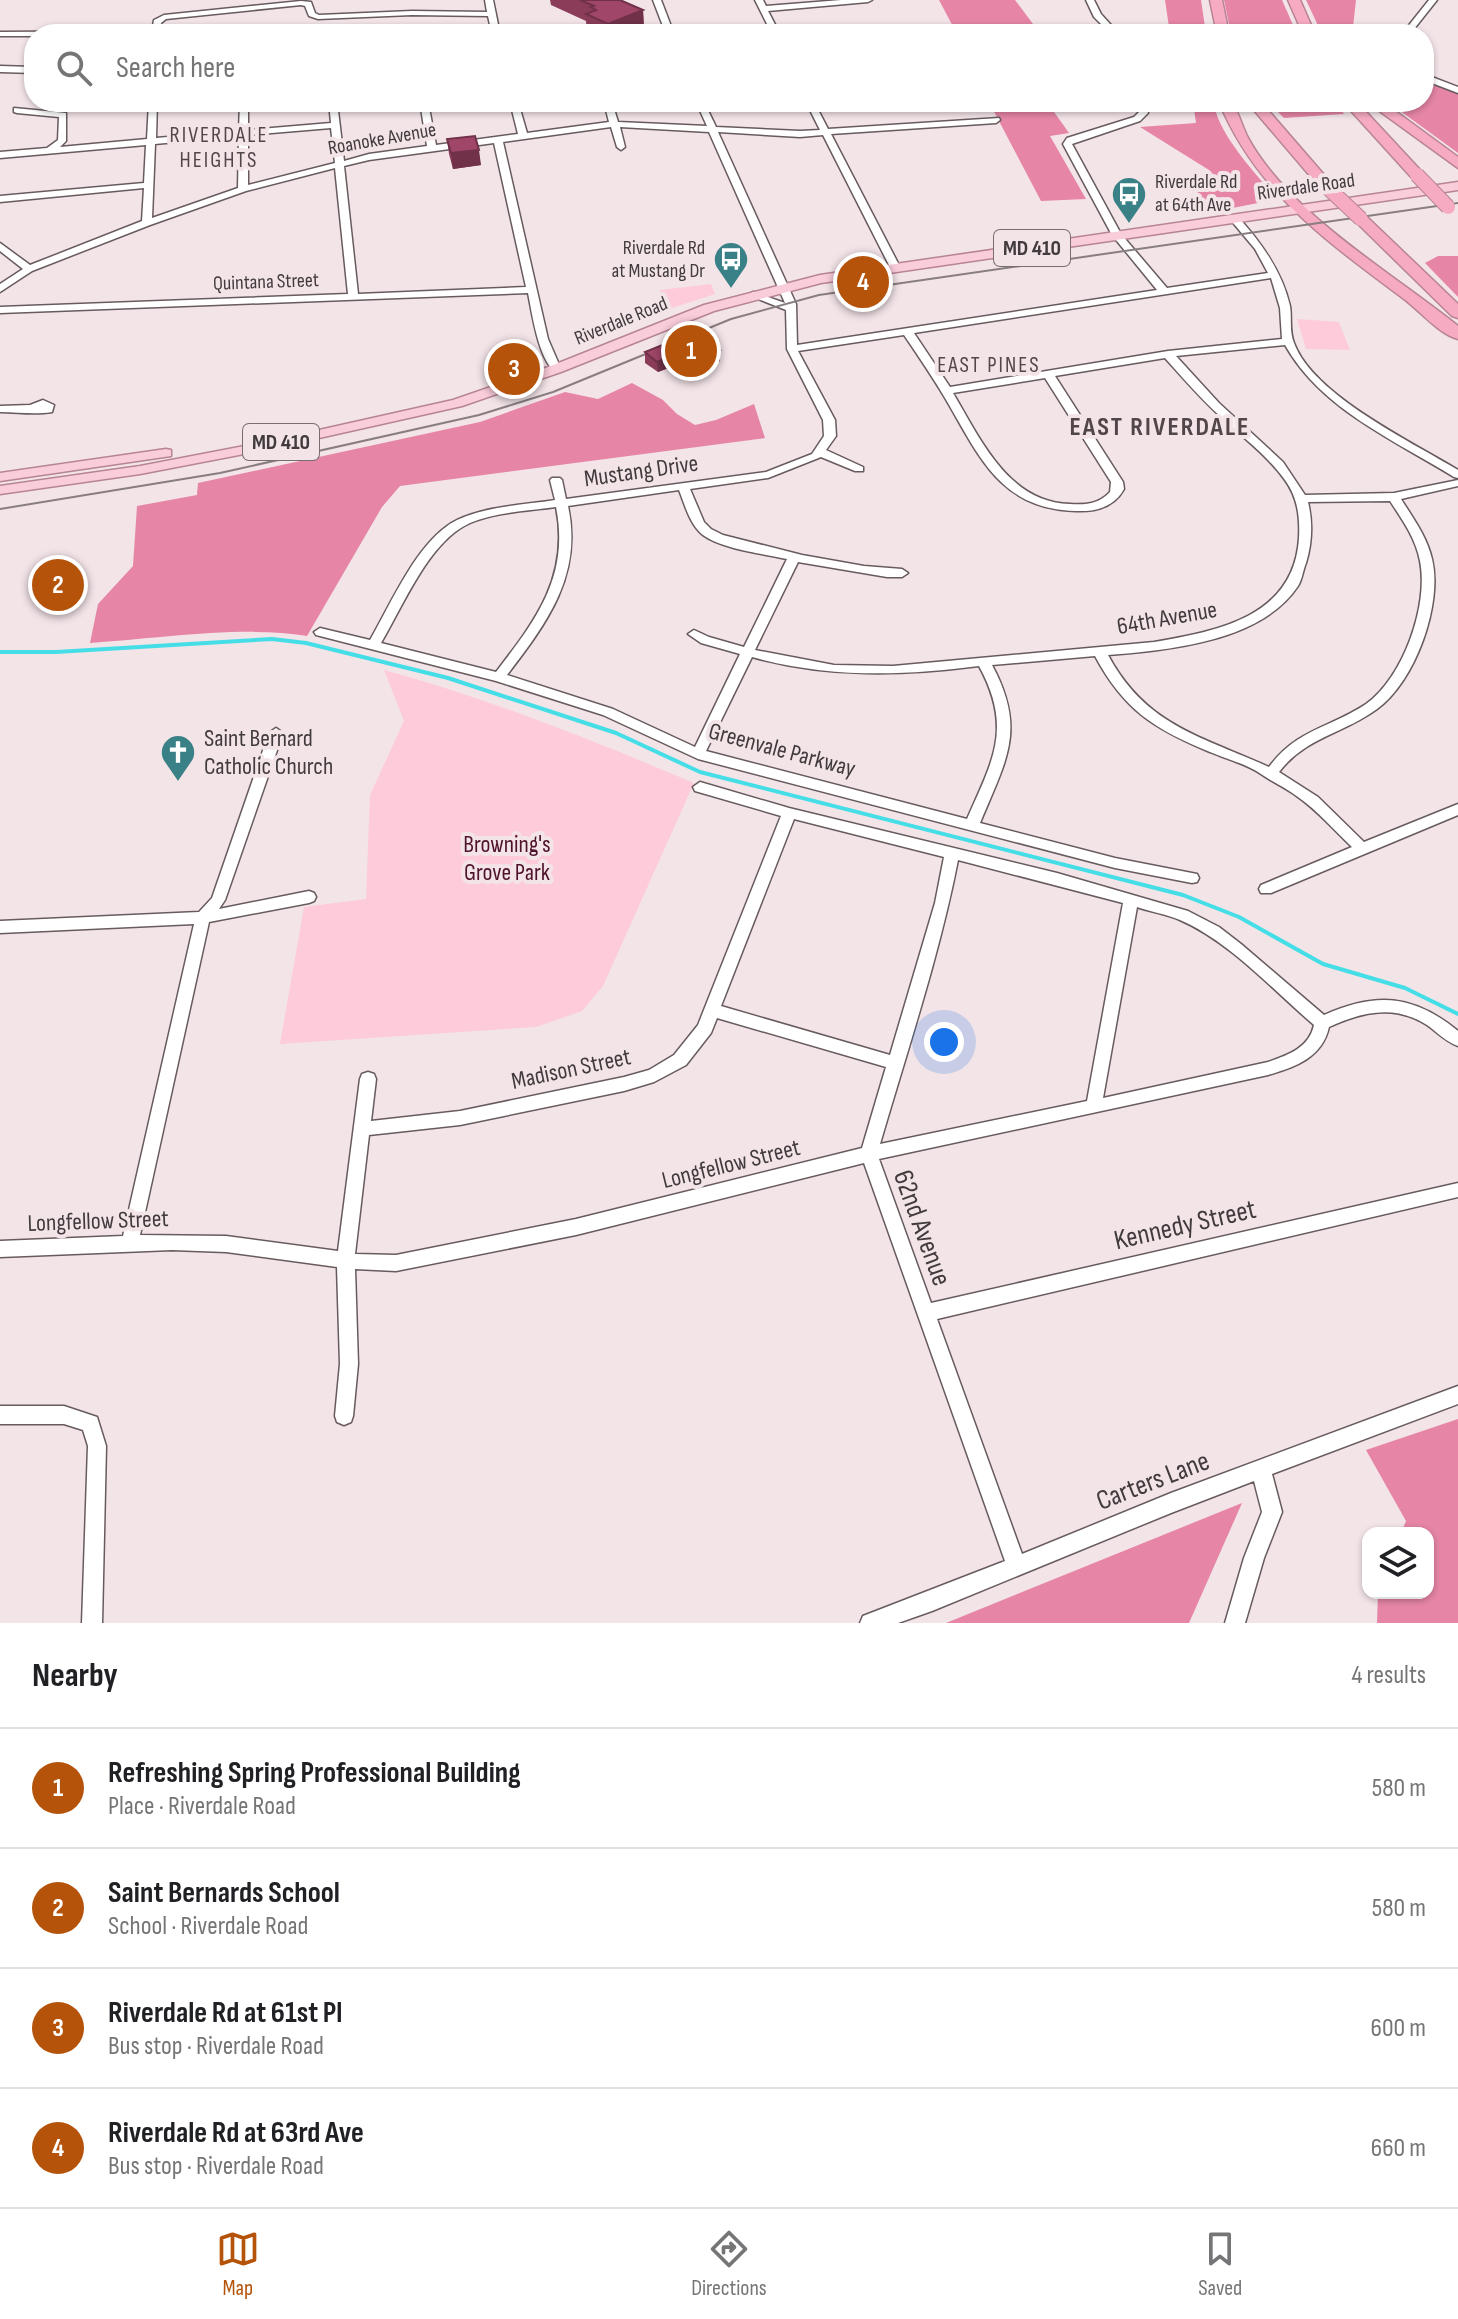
<!DOCTYPE html>
<meta charset="utf-8">
<style>
body{margin:0;font-family:"Sofia Sans Condensed",sans-serif;background:#f6f6f6;color:#202124}
.controls{position:absolute;right:24px;bottom:24px;display:grid;overflow:hidden;border-radius:16px;box-shadow:0 2px 6px #0004}
.controls button{width:72px;height:72px;display:grid;place-items:center;padding:0;border:0;border-bottom:2px solid #e0e0e0;background:#fff;color:#202124;font:40px sans-serif}
.you{position:absolute;left:944px;top:1042px;width:28px;height:28px;margin:-20px;border:6px solid #fff;border-radius:50%;background:#1a73e8;box-shadow:0 0 0 12px #1a73e833}
.badge{display:grid;place-items:center;width:52px;height:52px;border-radius:50%;background:#b45309;color:#fff;font-size:26px;font-weight:700}
.pin{position:absolute;translate:-50% -50%;border:4px solid #fff;box-shadow:0 2px 8px #0006}
.list{margin:0;padding:0;list-style:none}
h2{display:flex;justify-content:space-between;align-items:center;height:104px;margin:0;padding:0 32px;font-size:34px}
h2 small{font-size:26px;font-weight:400;color:#757577}
.list li{display:grid;grid-template-columns:52px 1fr auto;gap:24px;align-items:center;box-sizing:border-box;height:120px;padding:0 32px;border-top:2px solid #e0e0e0}
.list b{display:block;font-size:30px;white-space:nowrap}
.list p{margin:0;font-size:26px;white-space:nowrap;color:#757577}
.list em{font-size:26px;font-style:normal;color:#757577}
.icon{flex:none;width:44px;height:44px;fill:none;stroke:currentColor;stroke-width:2;stroke-linecap:round;stroke-linejoin:round}
.map{position:relative;flex:none;width:1458px;height:1623px;overflow:hidden}
.search{position:absolute;background:#fff;box-shadow:0 2px 6px #0004;left:24px;right:24px;top:24px;height:88px;display:flex;align-items:center;gap:20px;box-sizing:border-box;padding:0 28px;border-radius:32px;color:#757577;font-size:30px}
.sheet{height:584px;background:#fff}
nav{display:flex;justify-content:space-around;align-items:center;box-sizing:border-box;height:112px;border-top:2px solid #e0e0e0;background:#fff;font-size:22px;color:#757577}
nav a{display:grid;justify-items:center;gap:4px}
nav .on{color:#b45309}
.map>svg:first-child{display:block}
.green{fill:#fdcbda}
.forest{fill:#e685a6}
.lines{fill:none;stroke-linecap:round;stroke-linejoin:round}
.stream{stroke:#45dee7;stroke-width:4}
.minor-casing{stroke:#675b5e;stroke-width:3}
.major-casing{stroke:#b78494;stroke-width:3}
.highway-casing{stroke:#b78494;stroke-width:3}
.minor{fill:#fff;fill-rule:evenodd}
.major{fill:#facddb;fill-rule:evenodd}
.highway{fill:#f7abc3;fill-rule:evenodd}
.tram{stroke:#887e81;stroke-width:2}
.highway-bridge-casing{stroke:#b78494;stroke-width:16;stroke-linecap:butt}
.highway-bridge{stroke:#f7abc3;stroke-width:14}
.wall{fill:#8a3c59}
.shaded-wall{fill:#703149}
.building{fill:#a04668;stroke:#703149;stroke-width:2}
.labels{text-anchor:middle;dominant-baseline:central;stroke-width:8;stroke-linejoin:round;paint-order:stroke}
.far-street-label{font-size:20px;fill:#413b3d;stroke:#f3e4e8}
.far-poi-label{font-size:20px;fill:#413b3d;stroke:#f3e4e8;text-anchor:start}
.far-neighbourhood-label{font-size:22px;letter-spacing:2px;fill:#514649;stroke:#f3e4e8}
.shield{fill:#f3e4e8;stroke:#766e70;stroke-width:2}
.shield-label{font-size:22px;font-weight:bold;fill:#413b3d}
.street-label{font-size:24px;fill:#413b3d;stroke:#f3e4e8}
.poi-label{font-size:24px;fill:#413b3d;stroke:#f3e4e8;text-anchor:start}
.park-label{font-size:24px;fill:#4e122b;stroke:#f3e4e8}
.far-district-label{font-size:26px;font-weight:bold;letter-spacing:2px;fill:#514649;stroke:#f3e4e8}
.near-street-label{font-size:28px;fill:#413b3d;stroke:#f3e4e8}
</style>
<div class="map">
<svg width="1458" height="1623" viewBox="0 0 1458 1623">
<rect width="100%" height="100%" fill="#f3e4e8"/>
<g class="green">
<path d="M 711,284 L 715,294 L 666,310 L 659,305 L 662,303 L 660,290 Z"/>
<path d="M 1297,319 L 1339,322 L 1350,350 L 1306,349 Z"/>
<path d="M 384,670 C 490,699 592,740 694,783 L 603,986 L 582,1011 L 536,1027 L 280,1044 L 304,907 L 366,899 L 370,795 L 404,721 Z"/>
</g>
<g class="forest">
<path d="M 939,0 L 1015,0 L 1036,28 L 1045,34 L 957,34 Z"/>
<path d="M 1165,0 L 1201,0 L 1206,34 L 1170,34 Z"/>
<path d="M 1224,0 L 1282,0 L 1297,34 L 1231,34 Z"/>
<path d="M 1306,0 L 1356,0 L 1353,27 L 1361,34 L 1322,34 Z"/>
<path d="M 1424,80 L 1458,94 L 1458,153 L 1388,102 L 1424,102 Z"/>
<path d="M 989,102 L 1047,102 L 1069,133 L 1050,136 L 1086,199 L 1041,201 Z"/>
<path d="M 1193,102 L 1214,102 C 1216,132 1258,177 1278,199 L 1202,214 L 1189,200 L 1216,177 L 1209,170 L 1140,127 L 1196,123 Z"/>
<path d="M 1268,102 L 1336,102 L 1344,114 L 1284,118 Z"/>
<path d="M 1438,256 L 1458,256 L 1458,297 L 1425,263 Z"/>
<path d="M 632,383 L 663,400 L 677,414 L 695,425 L 716,420 L 754,404 L 765,438 L 400,486 L 382,507 L 307,636 C 245,625 155,639 90,643 L 98,604 L 133,566 L 137,506 L 197,495 L 198,483 L 480,422 L 565,392 L 598,399 Z"/>
<path d="M 1458,1419 L 1458,1623 L 1377,1623 L 1378,1593 L 1428,1593 L 1428,1533 L 1401,1533 L 1406,1521 L 1366,1450 Z"/>
<path d="M 1242,1503 L 1189,1623 L 946,1623 Z"/>
</g>
<g class="lines">
<path class="stream" d="M 0,652 L 56,652 L 272,639 L 306,643 L 448,678 L 616,733 L 700,772 L 1183,895 L 1239,917 L 1323,964 L 1405,988 L 1458,1014"/>
<g class="minor-casing">
<g id="minor">
<path d="M 485,0 L 493,0 L 500,34 L 492,34 L 488,16 L 412,15 L 318,19 L 309,16 L 305,6 L 301,5 L 166,19 L 161,23 L 160,34 L 34,34 L 34,36 L 0,36 L 0,32 L 152,31 L 154,20 L 164,15 L 301,1 L 311,2 L 315,13 L 319,15 L 412,11 L 487,12 Z"/>
<path d="M 653,0 L 661,0 L 674,34 L 666,34 Z"/>
<path d="M 755,0 L 763,0 L 766,6 L 841,0 L 872,0 L 868,2 L 768,11 L 780,34 L 772,34 Z"/>
<path d="M 1086,0 L 1094,0 L 1101,14 L 1119,34 L 1111,34 L 1094,17 Z"/>
<path d="M 1429,0 L 1437,0 L 1410,34 L 1402,34 Z"/>
<path d="M 0,66 L 34,67 L 34,73 L 0,72 Z"/>
<path d="M 1424,74 L 1458,87 L 1458,93 L 1424,80 Z"/>
<path d="M 149,102 L 157,102 L 156,138 L 239,131 L 240,102 L 248,102 L 248,130 L 331,123 L 329,102 L 337,102 L 344,161 L 369,154 L 427,146 L 420,102 L 428,102 L 436,145 L 518,134 L 510,102 L 518,102 L 527,133 L 609,122 L 604,102 L 612,102 L 618,122 L 707,126 L 696,102 L 704,102 L 716,127 L 800,131 L 820,130 L 806,102 L 814,102 L 828,129 L 999,118 L 1000,120 L 996,123 L 831,134 L 900,267 L 895,270 L 890,267 L 823,135 L 800,137 L 718,132 L 796,304 L 797,345 L 1157,290 L 1112,235 L 1063,144 L 1067,138 L 1134,117 L 1139,112 L 1137,102 L 1145,102 L 1148,113 L 1140,121 L 1072,144 L 1121,234 L 1167,288 L 1268,273 L 1255,249 L 1229,218 L 1237,216 C 1261,242 1282,271 1290,306 C 1292,318 1289,331 1294,343 C 1313,395 1412,442 1458,470 L 1458,478 L 1454,477 C 1394,440 1321,409 1285,345 L 1176,356 L 1219,403 L 1283,462 L 1305,495 L 1394,493 L 1458,480 L 1458,486 L 1401,499 C 1413,518 1427,537 1432,559 C 1443,604 1415,682 1377,709 C 1343,734 1306,737 1279,772 L 1318,797 L 1364,842 L 1458,804 L 1458,815 L 1271,893 L 1261,893 L 1259,889 L 1261,885 L 1352,847 C 1334,830 1318,811 1298,797 C 1286,788 1272,782 1261,774 C 1247,764 1226,759 1210,752 C 1154,729 1124,710 1095,656 L 992,665 C 1027,730 1006,760 980,823 L 1115,858 L 1197,874 L 1199,878 L 1197,882 L 1192,883 L 1115,868 L 698,759 L 603,715 L 496,681 L 316,635 L 314,632 L 320,628 L 370,640 C 391,604 418,539 457,520 C 487,506 523,505 555,500 L 550,480 L 552,478 L 560,478 L 562,480 L 566,499 L 766,472 L 812,454 L 824,436 L 823,420 L 787,349 L 786,310 L 748,295 L 753,292 L 785,303 L 709,132 L 620,127 L 625,147 L 621,150 L 617,147 L 611,127 L 503,142 L 548,339 L 561,369 L 560,371 L 556,372 C 539,362 532,313 528,293 L 0,313 L 0,307 L 348,294 L 335,168 L 246,191 L 150,225 L 32,271 L 0,292 L 0,284 L 23,269 L 0,251 L 0,243 L 30,265 L 142,221 L 144,188 L 0,202 L 0,196 L 144,183 L 146,145 L 0,158 L 0,152 L 47,148 L 58,140 L 59,117 L 17,113 L 14,112 L 14,108 L 66,113 L 66,141 L 60,147 L 147,139 ZM 331,128 L 335,163 L 248,185 L 248,135 ZM 239,136 L 238,188 L 152,218 L 155,144 ZM 494,143 L 526,287 L 358,294 L 344,166 L 369,160 ZM 1271,278 L 1280,308 L 1282,339 L 1168,351 L 950,387 L 914,333 ZM 904,335 C 919,357 934,379 948,403 C 981,460 1002,509 1076,511 C 1096,512 1114,507 1124,489 L 1123,482 L 1055,376 L 1165,358 C 1183,378 1200,398 1220,416 C 1242,437 1267,455 1285,480 C 1298,498 1300,517 1299,538 C 1294,617 1218,631 1154,642 L 893,666 L 834,665 L 755,650 L 798,562 L 887,577 L 902,577 L 908,573 L 902,569 L 864,566 L 802,555 L 723,535 L 711,529 L 704,522 L 690,489 L 768,478 L 821,457 L 855,471 L 863,471 L 863,467 L 826,450 L 836,436 L 835,420 L 798,351 ZM 1045,378 L 1111,482 L 1110,492 C 1099,504 1086,505 1070,504 C 1008,502 981,440 953,393 ZM 679,490 C 685,505 690,525 703,535 C 722,549 764,554 787,559 L 744,647 L 709,637 L 694,630 L 688,634 L 701,643 L 740,654 L 695,747 L 613,709 L 507,675 C 547,623 583,575 568,506 ZM 1390,501 C 1402,519 1416,539 1420,561 C 1429,605 1403,678 1366,704 C 1330,728 1297,729 1269,767 C 1201,736 1146,726 1108,655 C 1168,650 1261,642 1298,586 C 1302,580 1303,570 1306,563 C 1312,543 1313,523 1308,502 ZM 556,507 C 570,576 536,620 496,672 L 381,643 C 403,606 429,541 470,523 C 496,512 528,511 556,507 ZM 752,657 C 828,678 902,676 979,666 C 1013,728 993,760 967,819 L 706,751 Z"/>
<path d="M 43,400 L 54,405 L 52,412 C 34,415 18,412 0,412 L 0,406 L 30,405 Z"/>
<path d="M 276,728 L 283,733 L 225,900 L 219,909 L 309,891 L 314,893 L 316,897 L 314,901 L 309,903 L 209,922 L 140,1235 L 226,1236 L 338,1251 L 360,1079 L 362,1074 L 368,1072 L 374,1074 L 376,1079 L 371,1121 L 460,1111 L 624,1077 L 649,1070 L 674,1055 L 698,1025 L 781,816 L 695,791 L 693,787 L 700,782 L 789,808 L 1057,873 L 1188,911 L 1219,927 L 1241,944 L 1324,1015 C 1376,992 1413,994 1458,1031 L 1458,1046 C 1446,1042 1437,1032 1427,1025 C 1394,1004 1362,1012 1329,1027 C 1322,1058 1295,1067 1268,1075 L 879,1159 L 931,1303 L 1458,1183 L 1458,1197 L 937,1319 L 1022,1554 L 1171,1493 L 1458,1386 L 1458,1404 L 1272,1474 L 1282,1512 L 1264,1558 L 1245,1623 L 1225,1623 L 1244,1558 L 1262,1512 L 1254,1481 L 1171,1513 L 932,1611 L 898,1623 L 860,1623 L 863,1616 L 1005,1561 L 864,1163 L 576,1235 L 396,1271 L 355,1269 L 358,1364 L 353,1416 L 351,1422 L 344,1425 L 337,1422 L 335,1416 L 340,1364 L 337,1267 L 226,1252 L 172,1250 L 0,1257 L 0,1241 L 123,1236 L 194,924 L 0,933 L 0,921 L 199,912 L 212,898 L 269,733 ZM 794,819 L 944,857 L 935,903 L 890,1055 L 721,1006 ZM 958,860 L 1123,903 L 1087,1101 L 880,1144 C 907,1051 939,957 958,860 ZM 1137,907 C 1151,912 1166,914 1180,920 C 1229,941 1273,990 1314,1025 C 1309,1048 1288,1055 1268,1062 L 1103,1098 ZM 717,1018 L 886,1067 L 862,1148 L 576,1219 L 396,1255 L 355,1254 L 369,1135 L 460,1125 L 624,1091 L 654,1082 L 686,1065 L 711,1033 Z"/>
<path d="M 0,1406 L 64,1406 L 97,1417 L 106,1446 L 102,1623 L 82,1623 L 88,1446 L 83,1430 L 64,1424 L 0,1424 Z"/>
</g>
</g>
<g class="major-casing">
<g id="major">
<path d="M 1458,182 L 1458,190 L 821,283 L 714,311 L 561,372 L 462,406 L 270,449 L 140,474 L 0,494 L 0,486 L 140,466 L 270,441 L 453,400 L 551,366 L 704,305 L 820,275 Z"/>
<path d="M 166,449 L 171,450 L 171,456 L 0,481 L 0,473 Z"/>
</g>
</g>
<g class="highway-casing">
<g id="highway">
<path d="M 1210,0 L 1222,0 L 1229,34 L 1217,34 Z"/>
<path d="M 1288,0 L 1300,0 L 1315,34 L 1303,34 Z"/>
<path d="M 1219,102 L 1233,102 C 1238,113 1242,125 1247,136 C 1287,212 1392,273 1458,326 L 1458,339 C 1439,334 1420,311 1404,299 C 1328,242 1257,193 1219,102 Z"/>
<path d="M 1247,102 L 1261,102 L 1332,184 L 1332,190 L 1322,190 Z"/>
<path d="M 1343,102 L 1357,102 L 1422,172 L 1422,178 L 1412,178 Z"/>
<path d="M 1367,102 L 1383,102 L 1458,157 L 1458,168 Z"/>
<path d="M 1361,215 L 1366,216 L 1458,304 L 1458,318 L 1452,316 L 1356,222 L 1356,216 Z"/>
</g>
</g>
<use href="#minor" class="minor"/>
<use href="#major" class="major"/>
<use href="#highway" class="highway"/>
<path class="tram" d="M 0,509 L 220,473 L 479,415 L 553,392 L 731,319 L 819,295 L 1458,203"/>
<g class="highway-bridge-casing">
<g id="highway-bridge">
<path d="M 1417,175 L 1448,207"/>
<path d="M 1327,187 L 1361,219"/>
</g>
</g>
<use href="#highway-bridge" class="highway-bridge"/>
</g>
<g class="wall">
<path d="M 550,0 L 620,0 L 643,10 L 644,29 L 632,34 L 589,34 L 587,33 L 586,21 L 551,5 Z"/>
<path d="M 447,139 L 481,165 L 453,169 L 449,154 Z"/>
<path d="M 695,332 L 720,350 L 720,361 L 704,368 L 692,359 L 658,372 L 645,363 L 645,352 Z"/>
</g>
<g class="shaded-wall">
<path d="M 643,10 L 644,29 L 632,34 L 609,34 L 608,24 Z"/>
<path d="M 479,150 L 481,165 L 453,169 L 451,153 Z"/>
<path d="M 691,348 L 692,359 L 658,372 L 657,362 Z"/>
<path d="M 720,350 L 720,361 L 704,368 L 704,357 Z"/>
</g>
<g class="building">
<path d="M 580,0 L 620,0 L 643,10 L 608,24 L 586,14 L 596,10 L 591,7 L 594,6 Z"/>
<path d="M 475,136 L 479,150 L 451,153 L 447,139 Z"/>
<path d="M 695,332 L 720,350 L 704,357 L 691,348 L 657,362 L 645,352 Z"/>
</g>
<defs>
<g id="bus-pin" transform="scale(1.8)"><path d="M0 17L-7.5 6A9.5 9.5 0 1 1 7.5 6Z" fill="#398186" stroke="#f3e4e8"/><path d="M-5-6H5V4H4V6H2V4H-2V6H-4V4H-5ZM-3.5-4V0h7V-4ZM-3.5 1.2v1.5H-2V1.2ZM2 1.2v1.5H3.5V1.2Z" fill="#fff"/></g>
<g id="church-pin" transform="scale(1.8)"><path d="M0 17L-7.5 6A9.5 9.5 0 1 1 7.5 6Z" fill="#398186" stroke="#f3e4e8"/><path d="M-1.2-6h2.4v3.5h3.3v2.4h-3.3V6h-2.4V-.1h-3.3v-2.4h3.3Z" fill="#fff"/></g>
</defs>
<g fill-rule="evenodd">
<use href="#bus-pin" x="1129" y="194"/>
<use href="#bus-pin" x="731" y="259"/>
<use href="#church-pin" x="178" y="752"/>
</g>
<g class="labels">
<g class="far-street-label">
<text transform="translate(382 139) rotate(-10)">Roanoke Avenue</text>
<text transform="translate(1306 187) rotate(-8)">Riverdale Road</text>
<text transform="translate(266 282) rotate(-2)">Quintana Street</text>
<text transform="translate(621 321) rotate(-22)">Riverdale Road</text>
</g>
<g class="far-poi-label">
<text x="1155" y="182">Riverdale Rd<tspan x="1155" dy="23">at 64th Ave</tspan></text>
<text x="705" y="248" text-anchor="end">Riverdale Rd<tspan x="705" dy="23">at Mustang Dr</tspan></text>
</g>
<g class="far-neighbourhood-label">
<text x="219" y="135">RIVERDALE<tspan x="219" dy="25">HEIGHTS</tspan></text>
<text x="989" y="365">EAST PINES</text>
</g>
<g class="shield">
<rect x="994" y="230" width="76" height="36" rx="6"/>
<rect x="243" y="424" width="76" height="36" rx="6"/>
</g>
<g class="shield-label">
<text x="1032" y="248">MD 410</text>
<text x="281" y="442">MD 410</text>
</g>
<g class="street-label">
<text transform="translate(641 471) rotate(-8)">Mustang Drive</text>
<text transform="translate(1167 618) rotate(-10)">64th Avenue</text>
<text transform="translate(782 750) rotate(15)">Greenvale Parkway</text>
<text transform="translate(571 1069) rotate(-12)">Madison Street</text>
<text transform="translate(731 1164) rotate(-14)">Longfellow Street</text>
<text transform="translate(98 1221) rotate(-2)">Longfellow Street</text>
</g>
<g class="poi-label">
<text x="204" y="738">Saint Bernard<tspan x="204" dy="28">Catholic Church</tspan></text>
</g>
<g class="park-label">
<text x="507" y="844">Browning's<tspan x="507" dy="28">Grove Park</tspan></text>
</g>
<g class="far-district-label">
<text x="1160" y="427">EAST RIVERDALE</text>
</g>
<g class="near-street-label">
<text transform="translate(1185 1225) rotate(-13)">Kennedy Street</text>
<text transform="translate(922 1228) rotate(70)">62nd Avenue</text>
<text transform="translate(1153 1481) rotate(-21)">Carters Lane</text>
</g>
</g>
</svg>
<div class="controls">
<button><svg class="icon" aria-label="layers" viewBox="0 0 24 24"><path d="M12 4l9 5-9 5-9-5zM3 14l9 5 9-5"/></svg></button>
</div>
<div class="you"></div>
<div class="pin badge" style="left:691px;top:351px">1</div>
<div class="pin badge" style="left:58px;top:585px">2</div>
<div class="pin badge" style="left:514px;top:369px">3</div>
<div class="pin badge" style="left:863px;top:282px">4</div>
<div class="search"><svg class="icon" aria-label="search" viewBox="0 0 24 24"><circle cx="10" cy="10" r="6"/><path d="M15 15l6 6"/></svg>Search here</div>
</div>
<section class="sheet">
<h2>Nearby<small>4 results</small></h2>
<ul class="list">
<li><span class="badge">1</span><div><b>Refreshing Spring Professional Building</b><p>Place · Riverdale Road</p></div><em>580 m</em></li>
<li><span class="badge">2</span><div><b>Saint Bernards School</b><p>School · Riverdale Road</p></div><em>580 m</em></li>
<li><span class="badge">3</span><div><b>Riverdale Rd at 61st Pl</b><p>Bus stop · Riverdale Road</p></div><em>600 m</em></li>
<li><span class="badge">4</span><div><b>Riverdale Rd at 63rd Ave</b><p>Bus stop · Riverdale Road</p></div><em>660 m</em></li>
</ul>
</section>
<nav>
<a class="on"><svg class="icon" aria-label="map" viewBox="0 0 24 24"><path d="M3 6l6-2 6 2 6-2v14l-6 2-6-2-6 2zM9 4v14M15 6v14"/></svg>Map</a>
<a><svg class="icon" aria-label="directions" viewBox="0 0 24 24"><path d="M12 3l9 9-9 9-9-9zM9 14v-3h6M13 9l2 2-2 2"/></svg>Directions</a>
<a><svg class="icon" aria-label="saved" viewBox="0 0 24 24"><path d="M7 4h10v16l-5-4-5 4z"/></svg>Saved</a>
</nav>
